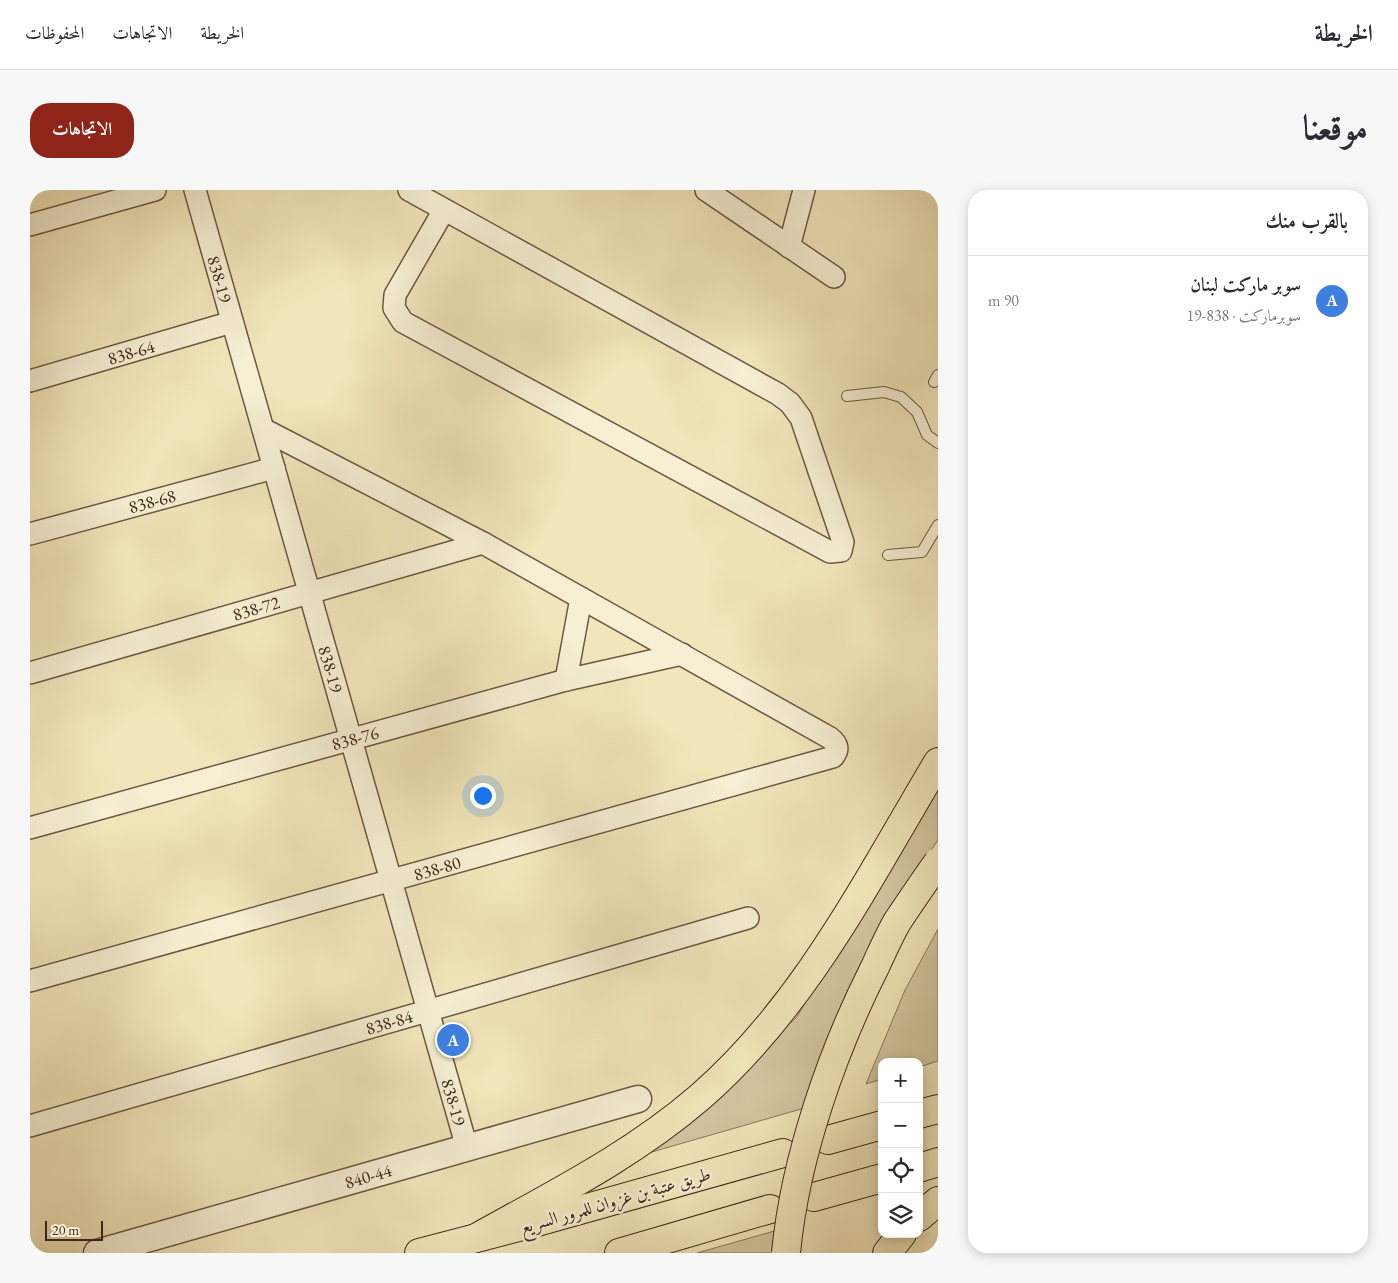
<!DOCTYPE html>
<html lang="ar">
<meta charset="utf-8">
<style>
body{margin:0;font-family:"EB Garamond",Amiri,serif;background:#f7f7f7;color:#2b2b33;direction:rtl}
.controls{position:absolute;right:15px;bottom:15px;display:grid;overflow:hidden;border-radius:10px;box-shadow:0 2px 12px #0003}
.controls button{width:45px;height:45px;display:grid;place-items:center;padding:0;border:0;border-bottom:1px solid #e1e1e2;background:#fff;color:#2b2b33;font:25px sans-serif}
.scale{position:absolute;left:15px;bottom:12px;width:58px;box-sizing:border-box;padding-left:5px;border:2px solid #41281a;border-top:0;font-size:14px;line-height:18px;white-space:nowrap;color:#41281a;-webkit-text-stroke:4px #f6efd3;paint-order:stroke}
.you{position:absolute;left:452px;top:605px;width:18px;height:18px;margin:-12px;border:4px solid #fff;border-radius:50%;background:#1a73e8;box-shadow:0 0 0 8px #1a73e833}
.badge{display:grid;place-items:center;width:32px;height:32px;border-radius:50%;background:#8f2418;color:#fff;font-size:16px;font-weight:700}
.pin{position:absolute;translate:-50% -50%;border:2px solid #fff;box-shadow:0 1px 5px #0006}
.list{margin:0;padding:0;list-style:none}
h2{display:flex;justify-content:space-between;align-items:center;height:65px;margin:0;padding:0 20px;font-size:21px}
h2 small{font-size:16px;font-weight:400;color:#7c7c81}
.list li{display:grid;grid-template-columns:32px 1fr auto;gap:15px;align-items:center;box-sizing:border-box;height:90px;padding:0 20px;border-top:1px solid #e1e1e2}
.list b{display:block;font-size:19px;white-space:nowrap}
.list p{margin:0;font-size:16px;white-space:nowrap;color:#7c7c81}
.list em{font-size:16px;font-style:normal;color:#7c7c81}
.icon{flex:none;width:28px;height:28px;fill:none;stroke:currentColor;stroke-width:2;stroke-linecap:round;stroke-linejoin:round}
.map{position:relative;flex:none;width:908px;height:1063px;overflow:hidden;direction:ltr;border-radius:20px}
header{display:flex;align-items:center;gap:30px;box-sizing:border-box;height:70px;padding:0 25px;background:#fff;border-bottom:1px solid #e1e1e2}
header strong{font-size:24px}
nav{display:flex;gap:28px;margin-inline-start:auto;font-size:18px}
.intro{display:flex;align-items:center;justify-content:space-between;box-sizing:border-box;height:120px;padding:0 30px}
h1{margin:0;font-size:35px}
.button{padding:12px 22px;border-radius:20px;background:#8f2418;color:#fff;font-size:18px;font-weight:700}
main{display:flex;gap:30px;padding:0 30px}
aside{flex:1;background:#fff;border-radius:20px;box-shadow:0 2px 12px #0003}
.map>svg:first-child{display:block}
.green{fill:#d3c6a0;stroke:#8a775d}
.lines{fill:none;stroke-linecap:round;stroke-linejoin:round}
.service-casing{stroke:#6d5842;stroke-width:12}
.minor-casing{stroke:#6d5842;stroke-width:24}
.tertiary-casing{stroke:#6d5842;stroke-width:29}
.motorway-casing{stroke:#41281a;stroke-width:30}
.service{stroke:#f6efd3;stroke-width:10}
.minor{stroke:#f6efd3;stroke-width:21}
.tertiary{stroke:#f6efd3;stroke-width:26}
.motorway{stroke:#f1e6bb;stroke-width:28}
.motorway-bridge-casing{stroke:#41281a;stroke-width:30;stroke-linecap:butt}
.motorway-bridge{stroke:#f1e6bb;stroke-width:28}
.labels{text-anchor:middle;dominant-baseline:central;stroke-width:5;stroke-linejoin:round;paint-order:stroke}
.street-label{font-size:18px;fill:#41281a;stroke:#f6efd3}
</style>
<header>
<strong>الخريطة</strong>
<nav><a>الخريطة</a><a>الاتجاهات</a><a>المحفوظات</a></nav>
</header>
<div class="intro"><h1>موقعنا</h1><a class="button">الاتجاهات</a></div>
<main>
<aside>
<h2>بالقرب منك<small></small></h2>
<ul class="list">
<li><span class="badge" style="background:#3f7fe0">A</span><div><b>سوبر ماركت لبنان</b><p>سوبرماركت · 838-19</p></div><em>90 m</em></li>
</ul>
</aside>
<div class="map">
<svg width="908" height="1063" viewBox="0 0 908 1063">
<rect width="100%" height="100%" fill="#f1e6bb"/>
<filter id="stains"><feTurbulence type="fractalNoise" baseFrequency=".004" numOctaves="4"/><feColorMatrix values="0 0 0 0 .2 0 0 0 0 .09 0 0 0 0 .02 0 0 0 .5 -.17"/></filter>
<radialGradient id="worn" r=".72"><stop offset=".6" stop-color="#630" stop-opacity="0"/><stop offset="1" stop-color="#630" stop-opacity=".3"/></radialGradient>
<g class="green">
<path d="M 908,596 L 908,650 L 889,678 L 785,915 L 608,966 L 766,828 Z"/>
<path d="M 908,739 L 908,871 L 889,877 L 889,872 L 852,872 L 852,889 L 836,894 L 875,800 Z"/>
<path d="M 762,1036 L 758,1063 L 667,1063 Z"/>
</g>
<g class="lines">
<g class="service-casing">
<g id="service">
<path d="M 904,192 L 908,185"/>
<path d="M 817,206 L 854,202 L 871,207 L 887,222 L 897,245 L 908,253"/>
<path d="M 858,365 L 892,362 L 908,335"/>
</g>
</g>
<g class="minor-casing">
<g id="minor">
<path d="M 165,0 L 437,958"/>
<path d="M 379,0 L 748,204 L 760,213 L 771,228 L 813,352 L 811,361 L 800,362 L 373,132 L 364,118 L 365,105 L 414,20"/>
<path d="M 676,0 L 804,87"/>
<path d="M 0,35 L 125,0"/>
<path d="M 759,57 L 774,0"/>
<path d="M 0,191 L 202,132"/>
<path d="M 0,344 L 244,278"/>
<path d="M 0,483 L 453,353"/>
<path d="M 536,490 L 551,408"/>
<path d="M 0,638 L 536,490 L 652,464"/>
<path d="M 0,791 L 803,567 C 809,560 808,554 800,548 L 453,353 L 233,239"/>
<path d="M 0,936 L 718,728"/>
</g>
</g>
<g class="tertiary-casing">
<path id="tertiary" d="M 67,1063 L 608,909"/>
</g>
<g class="motorway-casing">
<g id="motorway">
<path d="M 889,924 L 908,919"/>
<path d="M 798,950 L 852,935"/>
<path d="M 889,978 L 908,972"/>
<path d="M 784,1007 L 852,988"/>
<path d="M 889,1027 L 908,1011"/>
<path d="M 446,1048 C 523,1005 603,965 670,907 C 774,817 838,689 908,572"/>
<path d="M 389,1063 L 500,1034 L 753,963"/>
<path d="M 589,1063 L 740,1019"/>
<path d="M 857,1063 L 872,1044"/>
</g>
</g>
<use href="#service" class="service"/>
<use href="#minor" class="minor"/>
<use href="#tertiary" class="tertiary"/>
<use href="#motorway" class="motorway"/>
<g class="motorway-bridge-casing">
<path id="motorway-bridge" d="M 756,1063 C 765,968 802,862 845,777 C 852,762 859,746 867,732 C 880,712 894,692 908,672"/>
</g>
<use href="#motorway-bridge" class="motorway-bridge"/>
</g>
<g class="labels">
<g class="street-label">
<text transform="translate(190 89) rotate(74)">838-19</text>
<text transform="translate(101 162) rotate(-16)">838-64</text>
<text transform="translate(122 311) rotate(-15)">838-68</text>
<text transform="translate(226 418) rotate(-16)">838-72</text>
<text transform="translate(301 479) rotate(74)">838-19</text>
<text transform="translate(325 548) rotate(-15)">838-76</text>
<text transform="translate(407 678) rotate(-16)">838-80</text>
<text transform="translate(359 832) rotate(-16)">838-84</text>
<text transform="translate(424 912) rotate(74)">838-19</text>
<text transform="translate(338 986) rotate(-16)">840-44</text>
<text transform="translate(585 1010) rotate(-16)">طريق عتبة بن غزوان للمرور السريع</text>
</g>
</g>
<rect width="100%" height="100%" filter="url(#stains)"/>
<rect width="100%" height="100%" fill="url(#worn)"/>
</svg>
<div class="controls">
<button>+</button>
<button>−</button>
<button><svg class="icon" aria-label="locate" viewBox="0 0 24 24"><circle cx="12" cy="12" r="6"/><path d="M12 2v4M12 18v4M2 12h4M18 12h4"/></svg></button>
<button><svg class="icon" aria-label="layers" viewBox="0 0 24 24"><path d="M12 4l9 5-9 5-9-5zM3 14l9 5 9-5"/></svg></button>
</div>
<div class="scale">20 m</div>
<div class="you"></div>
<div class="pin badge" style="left:423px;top:850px;background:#3f7fe0">A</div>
</div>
</main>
